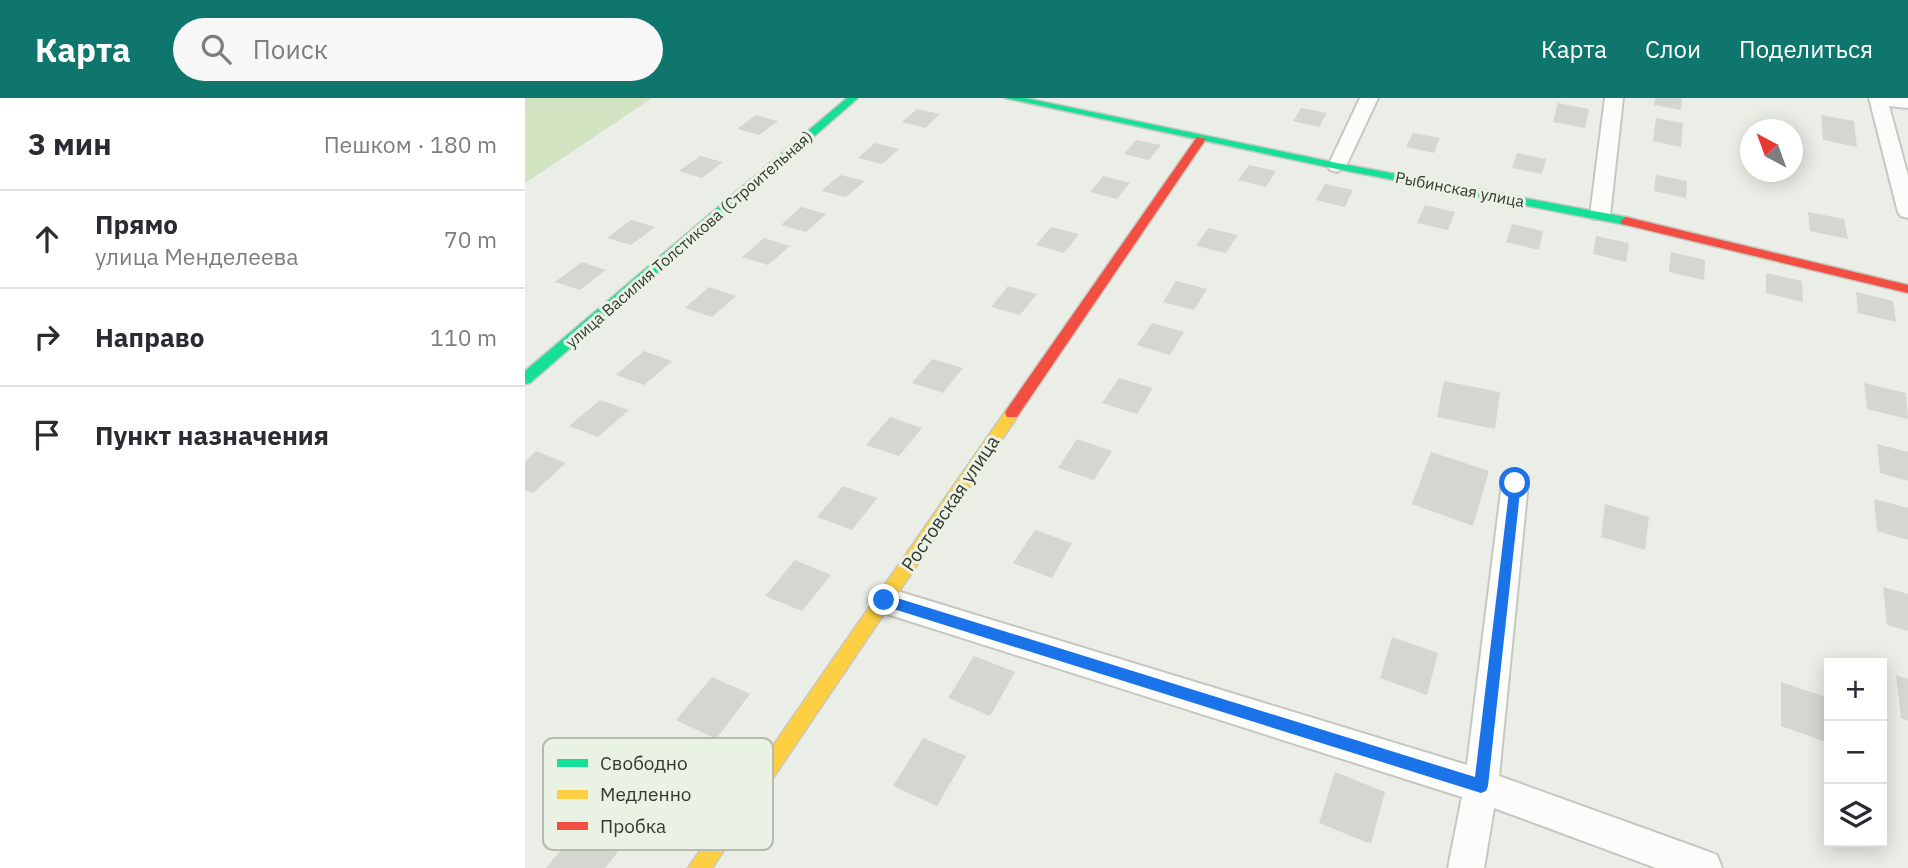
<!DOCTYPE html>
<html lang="ru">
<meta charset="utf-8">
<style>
body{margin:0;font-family:"IBM Plex Sans",sans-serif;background:#f7f7f7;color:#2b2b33}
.controls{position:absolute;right:21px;bottom:21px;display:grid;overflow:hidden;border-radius:0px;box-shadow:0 4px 18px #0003}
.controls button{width:63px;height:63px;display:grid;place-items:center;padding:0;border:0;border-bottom:2px solid #e1e1e2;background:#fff;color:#2b2b33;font:35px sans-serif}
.compass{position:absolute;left:1215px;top:21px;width:63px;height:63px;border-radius:50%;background:#fff;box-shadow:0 4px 18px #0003;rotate:319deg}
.stop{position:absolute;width:21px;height:21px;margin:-16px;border:5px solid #1a73e8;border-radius:50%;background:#fff}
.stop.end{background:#1a73e8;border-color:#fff;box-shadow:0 2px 7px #0008}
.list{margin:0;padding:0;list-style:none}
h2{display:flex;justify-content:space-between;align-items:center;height:91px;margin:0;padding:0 28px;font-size:30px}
h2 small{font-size:23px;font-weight:400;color:#7c7c81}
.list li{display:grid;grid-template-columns:46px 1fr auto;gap:21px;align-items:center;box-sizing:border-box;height:98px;padding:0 28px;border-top:2px solid #e1e1e2}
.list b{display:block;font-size:26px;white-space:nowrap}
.list p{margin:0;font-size:23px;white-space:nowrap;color:#7c7c81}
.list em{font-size:23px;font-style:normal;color:#7c7c81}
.icon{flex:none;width:38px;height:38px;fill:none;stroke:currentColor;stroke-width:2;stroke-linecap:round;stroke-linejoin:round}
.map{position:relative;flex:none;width:1383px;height:770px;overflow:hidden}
header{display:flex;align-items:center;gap:42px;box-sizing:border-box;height:98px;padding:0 35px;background:#0f766e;color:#fff}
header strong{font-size:33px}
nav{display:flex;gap:38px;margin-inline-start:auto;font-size:24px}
.search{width:490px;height:63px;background:#f7f7f7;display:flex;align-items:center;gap:18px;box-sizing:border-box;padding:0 24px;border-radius:38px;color:#7c7c81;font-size:26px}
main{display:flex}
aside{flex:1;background:#fff}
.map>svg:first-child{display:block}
.green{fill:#d2e3c2}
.building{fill:#d3d7d0}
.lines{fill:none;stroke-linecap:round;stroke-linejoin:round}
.street-casing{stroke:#c5c8c2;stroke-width:4}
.fast-casing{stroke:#c5c8c2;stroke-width:3}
.slow-casing{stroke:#c5c8c2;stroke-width:3}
.jam-casing{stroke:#c5c8c2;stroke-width:3}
.street{fill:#fcfcfb;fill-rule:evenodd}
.fast{fill:#16e098;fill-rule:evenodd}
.slow{fill:#ffcf43;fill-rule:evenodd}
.jam{fill:#f24e42;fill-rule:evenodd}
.route{fill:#1a73e8}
.labels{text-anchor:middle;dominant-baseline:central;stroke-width:6;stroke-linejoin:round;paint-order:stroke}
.far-street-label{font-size:16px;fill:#363933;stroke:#eaf2e3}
.street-label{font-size:19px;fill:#363933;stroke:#eaf2e3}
.key{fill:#eaf2e3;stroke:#b4baae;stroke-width:2}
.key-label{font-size:19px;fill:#363933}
</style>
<header>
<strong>Карта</strong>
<div class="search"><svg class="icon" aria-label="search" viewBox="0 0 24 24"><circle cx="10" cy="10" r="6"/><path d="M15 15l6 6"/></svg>Поиск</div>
<nav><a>Карта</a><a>Слои</a><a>Поделиться</a></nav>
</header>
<main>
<aside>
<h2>3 мин<small>Пешком · 180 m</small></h2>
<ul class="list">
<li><svg class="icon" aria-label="ahead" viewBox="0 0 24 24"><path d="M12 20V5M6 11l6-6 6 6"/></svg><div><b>Прямо</b><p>улица Менделеева</p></div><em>70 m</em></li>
<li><svg class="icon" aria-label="right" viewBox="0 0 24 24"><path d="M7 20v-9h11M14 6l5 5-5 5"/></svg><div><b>Направо</b></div><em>110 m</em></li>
<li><svg class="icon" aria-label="arrive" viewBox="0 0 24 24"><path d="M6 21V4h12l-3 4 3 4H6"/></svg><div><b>Пункт назначения</b></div></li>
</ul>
</aside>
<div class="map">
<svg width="1383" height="770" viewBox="0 0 1383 770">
<rect width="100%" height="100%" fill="#eaeee6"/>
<path class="green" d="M 0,0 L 127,0 L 0,85 Z"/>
<g class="building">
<path d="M 1130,0 L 1157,0 L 1156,12 L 1129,7 Z"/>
<path d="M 1033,5 L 1064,11 L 1060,30 L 1028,24 Z"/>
<path d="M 776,10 L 802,15 L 794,29 L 768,23 Z"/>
<path d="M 392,11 L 415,16 L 400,30 L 377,24 Z"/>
<path d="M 231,17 L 253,23 L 234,37 L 212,31 Z"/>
<path d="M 1296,17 L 1329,23 L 1332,49 L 1298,42 Z"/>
<path d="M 1131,20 L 1158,25 L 1156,49 L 1128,43 Z"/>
<path d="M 888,35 L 915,40 L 909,55 L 881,49 Z"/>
<path d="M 611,42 L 636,47 L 624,62 L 599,56 Z"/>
<path d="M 350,45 L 374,51 L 357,66 L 333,60 Z"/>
<path d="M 992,55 L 1021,61 L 1017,76 L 987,70 Z"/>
<path d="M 175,58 L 198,64 L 177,80 L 154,73 Z"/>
<path d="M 724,67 L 751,73 L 741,89 L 713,82 Z"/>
<path d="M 315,77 L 340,83 L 321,99 L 296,93 Z"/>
<path d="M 1131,77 L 1162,83 L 1161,100 L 1129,93 Z"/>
<path d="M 578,78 L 605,85 L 592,101 L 565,94 Z"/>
<path d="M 800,86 L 828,92 L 820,109 L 791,102 Z"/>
<path d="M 900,107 L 930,114 L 923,132 L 892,125 Z"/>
<path d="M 276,109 L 301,116 L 281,134 L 256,127 Z"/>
<path d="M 1283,114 L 1319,121 L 1323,141 L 1285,133 Z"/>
<path d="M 106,122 L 130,129 L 106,147 L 82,140 Z"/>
<path d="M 987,126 L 1018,133 L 1014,152 L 981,144 Z"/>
<path d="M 526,129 L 554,136 L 539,155 L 511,147 Z"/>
<path d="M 683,130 L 713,137 L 701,155 L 671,148 Z"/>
<path d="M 1071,138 L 1104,145 L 1101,164 L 1068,156 Z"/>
<path d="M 239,140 L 265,148 L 243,167 L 217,159 Z"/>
<path d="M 1146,154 L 1180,162 L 1179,182 L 1144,174 Z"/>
<path d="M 57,164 L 81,172 L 55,192 L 30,184 Z"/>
<path d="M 1241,175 L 1277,183 L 1278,204 L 1241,195 Z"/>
<path d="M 651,183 L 682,191 L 669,212 L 638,204 Z"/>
<path d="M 483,188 L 512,196 L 495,217 L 466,209 Z"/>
<path d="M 184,189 L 211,198 L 187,219 L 160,210 Z"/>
<path d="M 1331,194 L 1368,203 L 1371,224 L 1333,215 Z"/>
<path d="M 627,225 L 659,234 L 645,257 L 612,247 Z"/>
<path d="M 119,253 L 147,263 L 119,287 L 91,277 Z"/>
<path d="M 407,261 L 438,270 L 418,295 L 387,285 Z"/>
<path d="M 594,280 L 628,290 L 612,316 L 577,305 Z"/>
<path d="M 919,283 L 975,294 L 970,331 L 912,319 Z"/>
<path d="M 1339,285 L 1381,295 L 1383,321 L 1342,311 Z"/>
<path d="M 75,302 L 104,312 L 73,339 L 44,328 Z"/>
<path d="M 365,319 L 397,330 L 374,358 L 341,347 Z"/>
<path d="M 552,341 L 587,353 L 569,382 L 533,370 Z"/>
<path d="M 1352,346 L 1383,354 L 1383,383 L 1355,375 Z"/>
<path d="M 11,353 L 41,365 L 8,395 L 0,392 L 0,364 Z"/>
<path d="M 906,354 L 964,373 L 948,428 L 887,406 Z"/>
<path d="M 318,388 L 352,400 L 327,432 L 292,419 Z"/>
<path d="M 1349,401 L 1383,410 L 1383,442 L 1352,433 Z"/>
<path d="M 1080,406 L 1124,419 L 1120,452 L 1076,439 Z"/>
<path d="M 510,432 L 547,445 L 527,480 L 488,465 Z"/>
<path d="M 270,462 L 306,477 L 277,513 L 240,498 Z"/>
<path d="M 1358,489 L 1383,496 L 1383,533 L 1362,527 Z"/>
<path d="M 867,539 L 913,555 L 902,597 L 855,580 Z"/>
<path d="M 449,558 L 490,574 L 465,618 L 423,600 Z"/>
<path d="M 1371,577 L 1383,581 L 1383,623 L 1376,620 Z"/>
<path d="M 187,579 L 225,596 L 191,641 L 151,622 Z"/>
<path d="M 1256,584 L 1304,600 L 1304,645 L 1256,628 Z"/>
<path d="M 398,640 L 441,658 L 412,708 L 368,688 Z"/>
<path d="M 810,674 L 860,694 L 846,746 L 794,725 Z"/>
<path d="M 59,724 L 100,745 L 80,770 L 21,770 Z"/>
</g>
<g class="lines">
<g class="street-casing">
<g id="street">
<path d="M 835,0 L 853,0 L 821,68 L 812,74 L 805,72 L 803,68 Z"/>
<path d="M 1080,0 L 1098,0 L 1085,117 L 1082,121 L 1068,121 L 1065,117 Z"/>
<path d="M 1344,0 L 1383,0 L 1383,10 L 1364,8 L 1383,78 L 1383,120 L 1376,118 L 1373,114 Z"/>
<path d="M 990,374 L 999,377 L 1003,385 L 974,678 L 1179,752 L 1192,757 L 1197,770 L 1131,770 L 969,710 L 959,770 L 923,770 L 937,699 L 359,515 L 349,511 L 344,502 L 349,493 L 359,489 L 942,667 L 977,385 L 981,377 Z"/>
</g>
</g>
<g class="fast-casing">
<g id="fast">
<path d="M 322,0 L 333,0 L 5,285 L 0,286 L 0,273 Z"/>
<path d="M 480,0 L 500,0 L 812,65 L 1101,119 L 1107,123 L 1101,127 L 812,71 Z"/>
</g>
</g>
<g class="slow-casing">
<path id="slow" d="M 487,309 L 492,311 L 494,315 L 492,319 L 187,770 L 163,770 L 482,311 Z"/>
</g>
<g class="jam-casing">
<g id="jam">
<path d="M 672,39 L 681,41 L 492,319 L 482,319 L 480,315 L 482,311 Z"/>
<path d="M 1101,119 L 1383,187 L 1383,195 L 1097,126 L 1095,123 Z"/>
</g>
</g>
<use href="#street" class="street"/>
<use href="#fast" class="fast"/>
<use href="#slow" class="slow"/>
<use href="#jam" class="jam"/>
</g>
<path class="route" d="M 990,380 L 996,385 L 963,688 L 961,693 L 956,695 L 359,508 L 352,502 L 359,496 L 950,679 L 985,385 Z"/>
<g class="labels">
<g class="far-street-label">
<text transform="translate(935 91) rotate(11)">Рыбинская улица</text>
<text transform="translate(164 141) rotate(-41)">улица Василия Толстикова (Строительная)</text>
</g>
<g class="street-label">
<text transform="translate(425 405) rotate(-56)">Ростовская улица</text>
</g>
</g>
<rect x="18" y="640" width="230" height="112" rx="10" class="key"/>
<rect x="32" y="661" width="31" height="8" fill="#16e098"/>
<rect x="32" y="692" width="31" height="9" fill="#ffcf43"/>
<rect x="32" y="724" width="31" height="8" fill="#f24e42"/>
<g class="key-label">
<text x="75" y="672">Свободно</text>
<text x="75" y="703">Медленно</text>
<text x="75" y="735">Пробка</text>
</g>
</svg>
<div class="controls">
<button>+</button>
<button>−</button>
<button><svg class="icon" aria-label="layers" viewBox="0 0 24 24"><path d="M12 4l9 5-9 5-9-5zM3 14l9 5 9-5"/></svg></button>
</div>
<svg class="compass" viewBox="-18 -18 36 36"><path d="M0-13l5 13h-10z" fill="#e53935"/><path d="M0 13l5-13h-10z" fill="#7c7c81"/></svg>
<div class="stop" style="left:990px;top:385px"></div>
<div class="stop end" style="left:359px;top:502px"></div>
</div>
</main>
